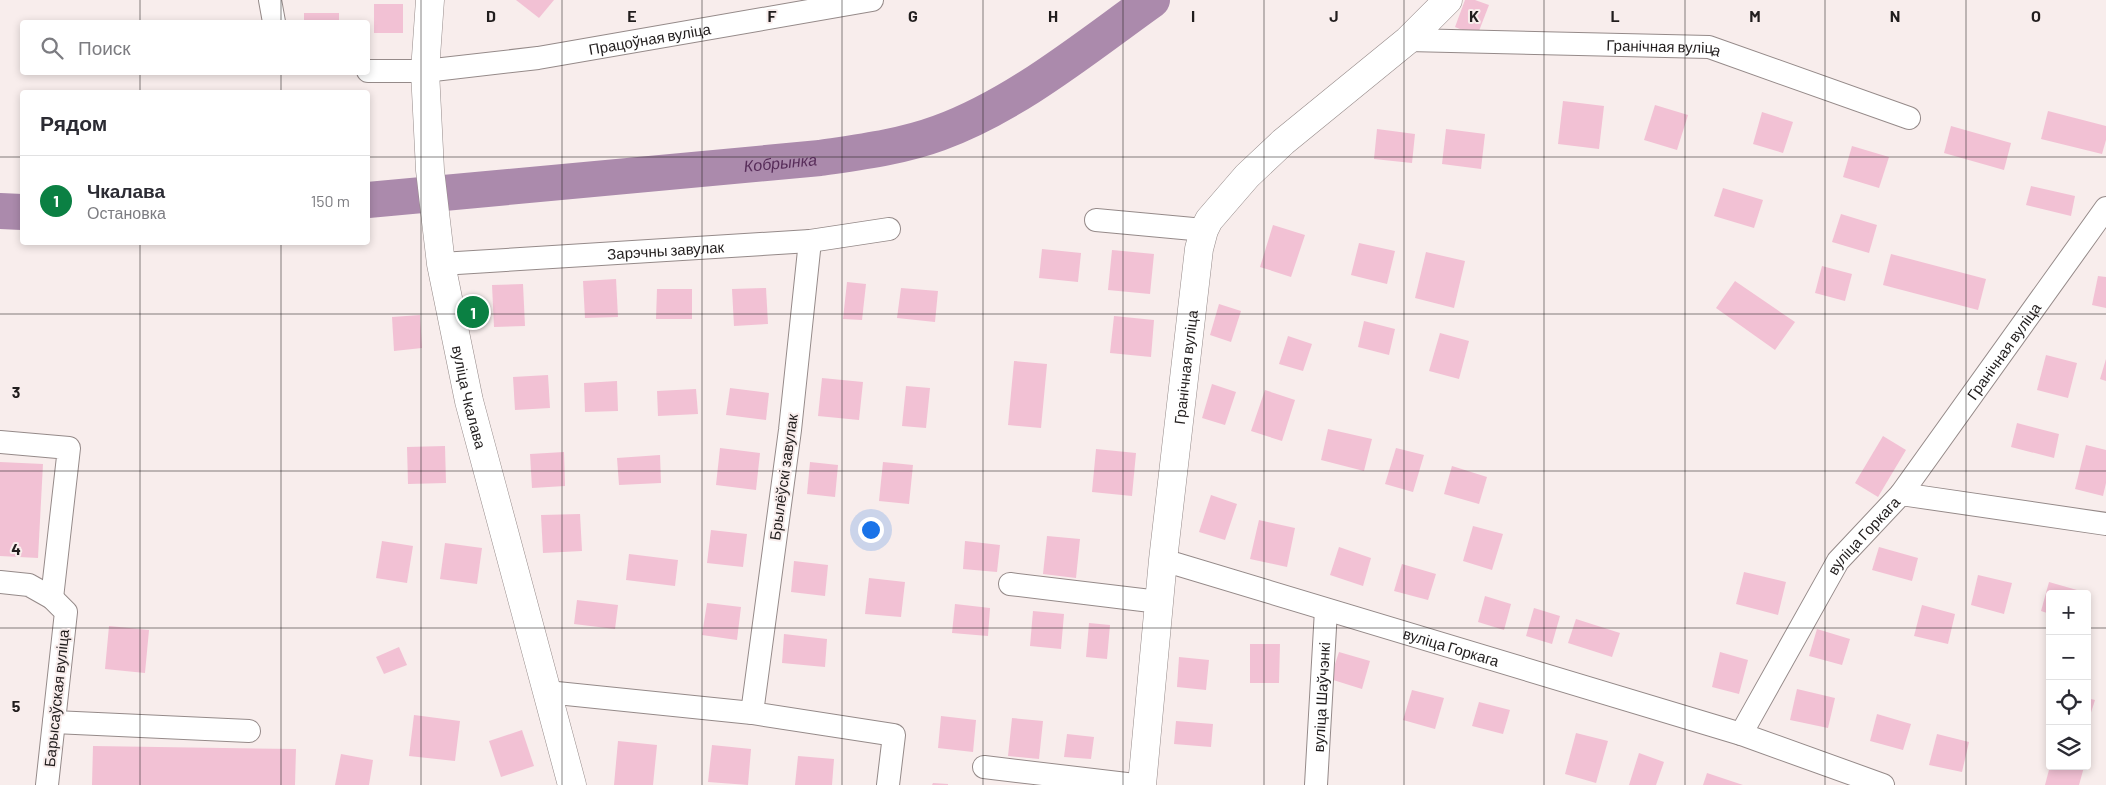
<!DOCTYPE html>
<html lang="ru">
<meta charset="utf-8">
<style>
body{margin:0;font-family:Barlow,sans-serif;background:#f2f2f3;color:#2b2b33}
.controls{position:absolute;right:15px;bottom:15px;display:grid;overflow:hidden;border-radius:5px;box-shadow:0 2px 8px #0003}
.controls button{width:45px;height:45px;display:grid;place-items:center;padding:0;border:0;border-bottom:1px solid #e1e1e2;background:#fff;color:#2b2b33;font:25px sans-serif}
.you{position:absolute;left:870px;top:529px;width:18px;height:18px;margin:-12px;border:4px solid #fff;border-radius:50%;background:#1a73e8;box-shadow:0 0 0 8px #1a73e833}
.badge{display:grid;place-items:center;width:32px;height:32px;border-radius:50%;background:#0b8043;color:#fff;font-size:16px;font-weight:700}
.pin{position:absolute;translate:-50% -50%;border:2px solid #fff;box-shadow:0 1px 5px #0006}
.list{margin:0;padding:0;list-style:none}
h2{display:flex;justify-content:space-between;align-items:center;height:65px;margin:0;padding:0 20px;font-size:21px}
h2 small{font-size:16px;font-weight:400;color:#7c7c81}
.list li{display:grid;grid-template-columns:32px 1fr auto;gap:15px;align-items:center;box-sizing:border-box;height:90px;padding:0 20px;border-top:1px solid #e1e1e2}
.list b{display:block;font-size:19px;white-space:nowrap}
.list p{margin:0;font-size:16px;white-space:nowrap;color:#7c7c81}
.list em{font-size:16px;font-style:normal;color:#7c7c81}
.icon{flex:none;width:28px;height:28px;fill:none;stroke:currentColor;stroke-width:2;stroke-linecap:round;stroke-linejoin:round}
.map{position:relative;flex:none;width:2106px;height:785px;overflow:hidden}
.search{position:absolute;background:#fff;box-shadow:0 2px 8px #0003;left:20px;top:20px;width:350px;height:55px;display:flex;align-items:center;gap:12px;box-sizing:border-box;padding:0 18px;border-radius:5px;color:#7c7c81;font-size:19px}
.panel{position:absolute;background:#fff;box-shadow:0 2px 8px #0003;left:20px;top:90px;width:350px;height:155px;border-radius:5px}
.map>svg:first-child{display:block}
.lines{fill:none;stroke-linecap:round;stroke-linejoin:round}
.river{stroke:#ab8aac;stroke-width:36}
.building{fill:#f2c1d4}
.minor-casing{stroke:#958a89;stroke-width:24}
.major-casing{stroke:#958a89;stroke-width:29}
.minor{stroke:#fff;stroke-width:22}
.major{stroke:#fff;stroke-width:28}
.grid{fill:none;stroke:#211d1d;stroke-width:1;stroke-opacity:0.55}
.labels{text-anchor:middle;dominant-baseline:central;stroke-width:4;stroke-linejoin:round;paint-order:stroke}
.street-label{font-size:15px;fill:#211d1d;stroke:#f8edec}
.water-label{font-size:16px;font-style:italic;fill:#572c59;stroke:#f8edec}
.grid-label{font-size:16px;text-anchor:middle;font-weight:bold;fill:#211d1d;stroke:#f8edec;stroke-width:4;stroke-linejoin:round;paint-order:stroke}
</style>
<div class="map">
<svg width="2106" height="785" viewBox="0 0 2106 785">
<rect width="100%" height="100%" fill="#f8edec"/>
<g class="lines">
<g class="river">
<path id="s1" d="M 368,200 L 820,158 C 860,152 901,147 939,133 C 1016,105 1086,47 1152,0"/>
<path d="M 0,211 L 22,212"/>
</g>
</g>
<g class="building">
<path d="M 516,0 L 554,0 L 539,18 Z"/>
<path d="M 1465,0 L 1475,0 L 1489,5 L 1477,36 L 1455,27 Z"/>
<rect x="374" y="4" width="29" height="29"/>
<rect x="304" y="13" width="35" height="9"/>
<path d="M 1563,101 L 1604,106 L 1599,149 L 1558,144 Z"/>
<path d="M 1655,105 L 1688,115 L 1677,150 L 1644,140 Z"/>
<path d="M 2048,111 L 2106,126 L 2106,140 L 2102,154 L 2041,139 Z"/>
<path d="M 1762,112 L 1793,122 L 1783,153 L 1753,144 Z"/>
<path d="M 1951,126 L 2011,143 L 2004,170 L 1944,153 Z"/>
<path d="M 1377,129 L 1415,134 L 1412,163 L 1374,159 Z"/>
<path d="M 1446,129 L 1485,134 L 1481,169 L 1442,164 Z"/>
<path d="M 1852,146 L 1889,157 L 1879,188 L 1843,177 Z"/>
<path d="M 2031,186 L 2075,196 L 2071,216 L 2026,205 Z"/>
<path d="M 1723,188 L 1763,200 L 1754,228 L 1714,216 Z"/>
<path d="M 1841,214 L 1877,225 L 1869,253 L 1832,242 Z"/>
<path d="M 1273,225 L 1305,235 L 1291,277 L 1260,267 Z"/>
<path d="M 1359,243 L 1395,251 L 1387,284 L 1351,275 Z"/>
<path d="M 1042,249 L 1081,253 L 1078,282 L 1039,278 Z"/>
<path d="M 1112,250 L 1154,254 L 1150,294 L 1108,290 Z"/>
<path d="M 1426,252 L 1465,261 L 1454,308 L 1415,298 Z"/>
<path d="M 1891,254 L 1986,279 L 1978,310 L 1883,285 Z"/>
<path d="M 1822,266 L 1852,274 L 1845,301 L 1815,293 Z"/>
<path d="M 2098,276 L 2106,277 L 2106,308 L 2092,305 Z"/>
<path d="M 616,279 L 618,317 L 585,318 L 583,281 Z"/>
<path d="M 1735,281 L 1795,322 L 1775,350 L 1716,308 Z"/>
<path d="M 847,282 L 866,284 L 862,320 L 843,319 Z"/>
<path d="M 523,284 L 525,326 L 494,327 L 492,285 Z"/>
<path d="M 766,288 L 768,324 L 734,326 L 732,289 Z"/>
<path d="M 901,288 L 938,291 L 935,322 L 897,318 Z"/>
<path d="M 657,289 L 692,289 L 692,319 L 656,319 Z"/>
<path d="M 1219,304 L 1241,311 L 1231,342 L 1210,335 Z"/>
<path d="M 420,315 L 422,348 L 394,351 L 392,317 Z"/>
<path d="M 1114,316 L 1154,320 L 1151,357 L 1110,353 Z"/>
<path d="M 1364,321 L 1395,329 L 1389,355 L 1358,347 Z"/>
<path d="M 1440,333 L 1469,341 L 1459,379 L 1429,371 Z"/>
<path d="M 1288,336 L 1312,344 L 1303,371 L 1279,364 Z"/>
<path d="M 2046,355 L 2077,363 L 2068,398 L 2037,390 Z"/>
<path d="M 2106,359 L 2106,381 L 2100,379 Z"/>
<path d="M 1014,361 L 1047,364 L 1041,428 L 1008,425 Z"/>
<path d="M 548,375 L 550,408 L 515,410 L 513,377 Z"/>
<path d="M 822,378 L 863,382 L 859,420 L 818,416 Z"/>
<path d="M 617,381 L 618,411 L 585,412 L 584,383 Z"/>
<path d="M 1212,384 L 1236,392 L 1225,425 L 1202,418 Z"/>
<path d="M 906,386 L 930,388 L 926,428 L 902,426 Z"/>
<path d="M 730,388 L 769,393 L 766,420 L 726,415 Z"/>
<path d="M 696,389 L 698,414 L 658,416 L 657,391 Z"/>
<path d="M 1265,390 L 1295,400 L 1282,441 L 1251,431 Z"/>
<path d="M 2017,423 L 2059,434 L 2054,458 L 2011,447 Z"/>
<path d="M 1328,429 L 1372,439 L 1364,471 L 1321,460 Z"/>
<path d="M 1883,436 L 1906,450 L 1878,497 L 1855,483 Z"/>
<path d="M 2086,445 L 2106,450 L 2106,483 L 2103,496 L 2075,489 Z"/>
<path d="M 445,446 L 446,483 L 408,484 L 407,447 Z"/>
<path d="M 720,448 L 760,453 L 756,490 L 716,485 Z"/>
<path d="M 1396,448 L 1424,455 L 1413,492 L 1385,484 Z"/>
<path d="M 1096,449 L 1136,453 L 1132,496 L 1092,492 Z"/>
<path d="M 564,452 L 565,486 L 532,488 L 530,454 Z"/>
<path d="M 660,455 L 661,483 L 619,485 L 617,458 Z"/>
<path d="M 0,462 L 43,464 L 38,558 L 0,556 Z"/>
<path d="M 810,462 L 838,465 L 835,497 L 807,494 Z"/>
<path d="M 883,462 L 913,465 L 909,504 L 879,501 Z"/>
<path d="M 1452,466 L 1487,477 L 1479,504 L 1444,494 Z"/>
<path d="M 1211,495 L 1237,504 L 1225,540 L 1199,532 Z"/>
<path d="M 580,514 L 582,551 L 543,553 L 541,515 Z"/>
<path d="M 1259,520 L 1295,528 L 1287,567 L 1250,559 Z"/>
<path d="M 1473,526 L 1503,534 L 1492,570 L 1463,561 Z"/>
<path d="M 711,530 L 747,534 L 743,567 L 707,563 Z"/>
<path d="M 1047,536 L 1080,539 L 1076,578 L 1043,574 Z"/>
<path d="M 382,541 L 413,546 L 407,583 L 376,578 Z"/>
<path d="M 965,541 L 1000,545 L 997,572 L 963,569 Z"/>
<path d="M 445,543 L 482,548 L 477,584 L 440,579 Z"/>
<path d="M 1339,547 L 1371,558 L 1363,586 L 1330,575 Z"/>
<path d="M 1879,547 L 1918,558 L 1912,581 L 1872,570 Z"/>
<path d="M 629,554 L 678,560 L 675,586 L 626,580 Z"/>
<path d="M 794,561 L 828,565 L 825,596 L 791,592 Z"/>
<path d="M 1402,564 L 1436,574 L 1428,600 L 1394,591 Z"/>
<path d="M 1744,572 L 1786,582 L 1778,615 L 1736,604 Z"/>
<path d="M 1978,575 L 2012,583 L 2004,614 L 1971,605 Z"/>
<path d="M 869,578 L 905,582 L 901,617 L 865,614 Z"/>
<path d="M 2049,582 L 2084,592 L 2084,594 L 2050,594 L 2050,614 L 2041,611 Z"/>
<path d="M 1485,596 L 1511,604 L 1504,630 L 1478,622 Z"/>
<path d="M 577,600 L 618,605 L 615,629 L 574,624 Z"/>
<path d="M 707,603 L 741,607 L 737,640 L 702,635 Z"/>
<path d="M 955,604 L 990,608 L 988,636 L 952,633 Z"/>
<path d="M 1922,605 L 1955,614 L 1948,644 L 1914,636 Z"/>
<path d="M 1534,608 L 1560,616 L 1552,644 L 1526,636 Z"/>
<path d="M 1033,611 L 1064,614 L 1061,649 L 1030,646 Z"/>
<path d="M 1576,619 L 1620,633 L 1612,657 L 1568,643 Z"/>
<path d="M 1089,623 L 1110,625 L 1107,659 L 1086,657 Z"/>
<path d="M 109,626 L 149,630 L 145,673 L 105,669 Z"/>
<path d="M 1817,629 L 1850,639 L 1842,665 L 1809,656 Z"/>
<path d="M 784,634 L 827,639 L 825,667 L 782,663 Z"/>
<path d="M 1250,644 L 1280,644 L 1279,683 L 1250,683 Z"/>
<path d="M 399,647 L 407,665 L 384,674 L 376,657 Z"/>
<path d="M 1339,652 L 1370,661 L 1362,689 L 1330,679 Z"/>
<path d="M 1720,652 L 1748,660 L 1739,694 L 1712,687 Z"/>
<path d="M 1179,657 L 1209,660 L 1206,690 L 1177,687 Z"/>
<path d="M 1797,689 L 1835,698 L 1828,728 L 1790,720 Z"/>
<path d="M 1412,690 L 1444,698 L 1435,729 L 1403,720 Z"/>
<path d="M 2087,698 L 2095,700 L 2088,722 L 2087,722 Z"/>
<path d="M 1479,702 L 1510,710 L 1503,734 L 1472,726 Z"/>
<path d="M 1877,714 L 1911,724 L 1903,750 L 1870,741 Z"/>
<path d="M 414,715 L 460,721 L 455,761 L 409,756 Z"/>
<path d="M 941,716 L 976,720 L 973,752 L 938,748 Z"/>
<path d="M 1012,718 L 1043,721 L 1039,759 L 1008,756 Z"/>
<path d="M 1176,721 L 1213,724 L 1211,747 L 1174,744 Z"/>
<path d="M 522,730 L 534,766 L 501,777 L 489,741 Z"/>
<path d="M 1576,733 L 1608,741 L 1596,783 L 1565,774 Z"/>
<path d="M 1067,734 L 1094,737 L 1091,759 L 1064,757 Z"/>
<path d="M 1937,734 L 1969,742 L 1962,772 L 1929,765 Z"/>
<path d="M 618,741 L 657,745 L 653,785 L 614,785 Z"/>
<path d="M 712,745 L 751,749 L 748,785 L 708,782 Z"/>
<path d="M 93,746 L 296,749 L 295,785 L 92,785 Z"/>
<path d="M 1639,753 L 1664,762 L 1656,785 L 1629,785 Z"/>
<path d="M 341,754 L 373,760 L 369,785 L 335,785 Z"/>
<path d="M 798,756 L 834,759 L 832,785 L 795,785 Z"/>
<path d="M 2050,766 L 2084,767 L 2079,785 L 2045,785 Z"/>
<path d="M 1707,773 L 1743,785 L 1703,785 Z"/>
<path d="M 933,783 L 948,784 L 948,785 L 932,785 Z"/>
</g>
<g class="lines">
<g class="minor-casing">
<g id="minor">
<path d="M 270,0 L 274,22"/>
<path id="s2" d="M 1408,40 L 1709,47 L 1909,118"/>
<path id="s3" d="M 368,71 L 425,71 L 538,58 L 872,0"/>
<path d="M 1096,220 L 1204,230"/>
<path d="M 810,241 L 790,430 L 752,713 L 894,735 L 888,785"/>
<path id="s4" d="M 441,264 L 810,241 L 889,229"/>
<path d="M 0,442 L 69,448 L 52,598"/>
<path id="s5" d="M 1901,494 L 2106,208"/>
<path id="s6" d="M 1163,560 L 1741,734 L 1883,785"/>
<path d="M 0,582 L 29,585 L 52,598 L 66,612 L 47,785"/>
<path d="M 1010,584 L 1159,602"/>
<path d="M 547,692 L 752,713"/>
<path d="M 54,722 L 249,731"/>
<path id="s7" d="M 1741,734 L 1838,561 L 1901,494 L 2106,524"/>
<path d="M 984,767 L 1135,785"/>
<path id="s8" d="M 1316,785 L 1326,610"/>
</g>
</g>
<g class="major-casing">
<g id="major">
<path id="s9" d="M 430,0 L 425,71 L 430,170 L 441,264 L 469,401 L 572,785"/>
<path id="s10" d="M 1142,785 L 1163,560 L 1199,249 L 1204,230 L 1209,220 L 1247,176 L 1283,142 L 1408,40 L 1448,0"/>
</g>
</g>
<use href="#minor" class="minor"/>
<use href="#major" class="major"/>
</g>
<path class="grid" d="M 140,0 L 140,22M 281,0 L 281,22M 421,0 L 421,785M 562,0 L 562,785M 702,0 L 702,785M 842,0 L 842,785M 983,0 L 983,785M 1123,0 L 1123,785M 1264,0 L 1264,785M 1404,0 L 1404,785M 1544,0 L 1544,785M 1685,0 L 1685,785M 1825,0 L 1825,785M 1966,0 L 1966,785M 140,72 L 140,92M 281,72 L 281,92M 0,157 L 22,157M 368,157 L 2106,157M 140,242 L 140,785M 281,242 L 281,785M 0,314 L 2106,314M 0,471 L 2106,471M 0,628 L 2050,628M 2087,628 L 2106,628"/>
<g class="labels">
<g class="street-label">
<text stroke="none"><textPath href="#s3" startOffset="284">Працоўная вуліца</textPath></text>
<text stroke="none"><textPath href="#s2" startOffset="256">Гранічная вуліца</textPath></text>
<text stroke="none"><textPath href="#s4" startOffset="225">Зарэчны завулак</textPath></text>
<text stroke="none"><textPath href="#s5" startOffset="176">Гранічная вуліца</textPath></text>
<text stroke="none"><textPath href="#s10" startOffset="420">Гранічная вуліца</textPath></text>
<text stroke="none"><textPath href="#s9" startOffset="401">вуліца Чкалава</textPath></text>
<text transform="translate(783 477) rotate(-82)">Брылёўскі завулак</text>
<text stroke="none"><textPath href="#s7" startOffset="234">вуліца Горкага</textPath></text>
<text stroke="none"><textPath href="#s6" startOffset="301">вуліца Горкага</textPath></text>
<text stroke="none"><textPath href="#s8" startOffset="88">вуліца Шаўчэнкі</textPath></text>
<text transform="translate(56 698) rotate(-84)">Барысаўская вуліца</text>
</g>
<g class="water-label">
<text stroke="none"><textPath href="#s1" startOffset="414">Кобрынка</textPath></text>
</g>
</g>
<g class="grid-label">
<text x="491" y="22">D</text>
<text x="632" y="22">E</text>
<text x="772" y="22">F</text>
<text x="913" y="22">G</text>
<text x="1053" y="22">H</text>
<text x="1193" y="22">I</text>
<text x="1334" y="22">J</text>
<text x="1474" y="22">K</text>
<text x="1615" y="22">L</text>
<text x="1755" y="22">M</text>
<text x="1895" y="22">N</text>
<text x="2036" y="22">O</text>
<text x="16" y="398">3</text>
<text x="16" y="555">4</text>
<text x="16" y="712">5</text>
</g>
</svg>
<div class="controls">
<button>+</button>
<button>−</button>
<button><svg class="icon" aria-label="locate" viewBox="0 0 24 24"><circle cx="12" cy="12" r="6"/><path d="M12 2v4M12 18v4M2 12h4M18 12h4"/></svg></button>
<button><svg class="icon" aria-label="layers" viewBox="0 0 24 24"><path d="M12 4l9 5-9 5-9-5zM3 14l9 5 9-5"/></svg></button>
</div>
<div class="you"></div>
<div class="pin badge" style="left:473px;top:312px">1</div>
<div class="search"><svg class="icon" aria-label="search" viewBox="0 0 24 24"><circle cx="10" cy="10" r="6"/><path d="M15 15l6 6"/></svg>Поиск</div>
<section class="panel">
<h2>Рядом<small></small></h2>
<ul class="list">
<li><span class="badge">1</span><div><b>Чкалава</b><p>Остановка</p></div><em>150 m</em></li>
</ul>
</section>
</div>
